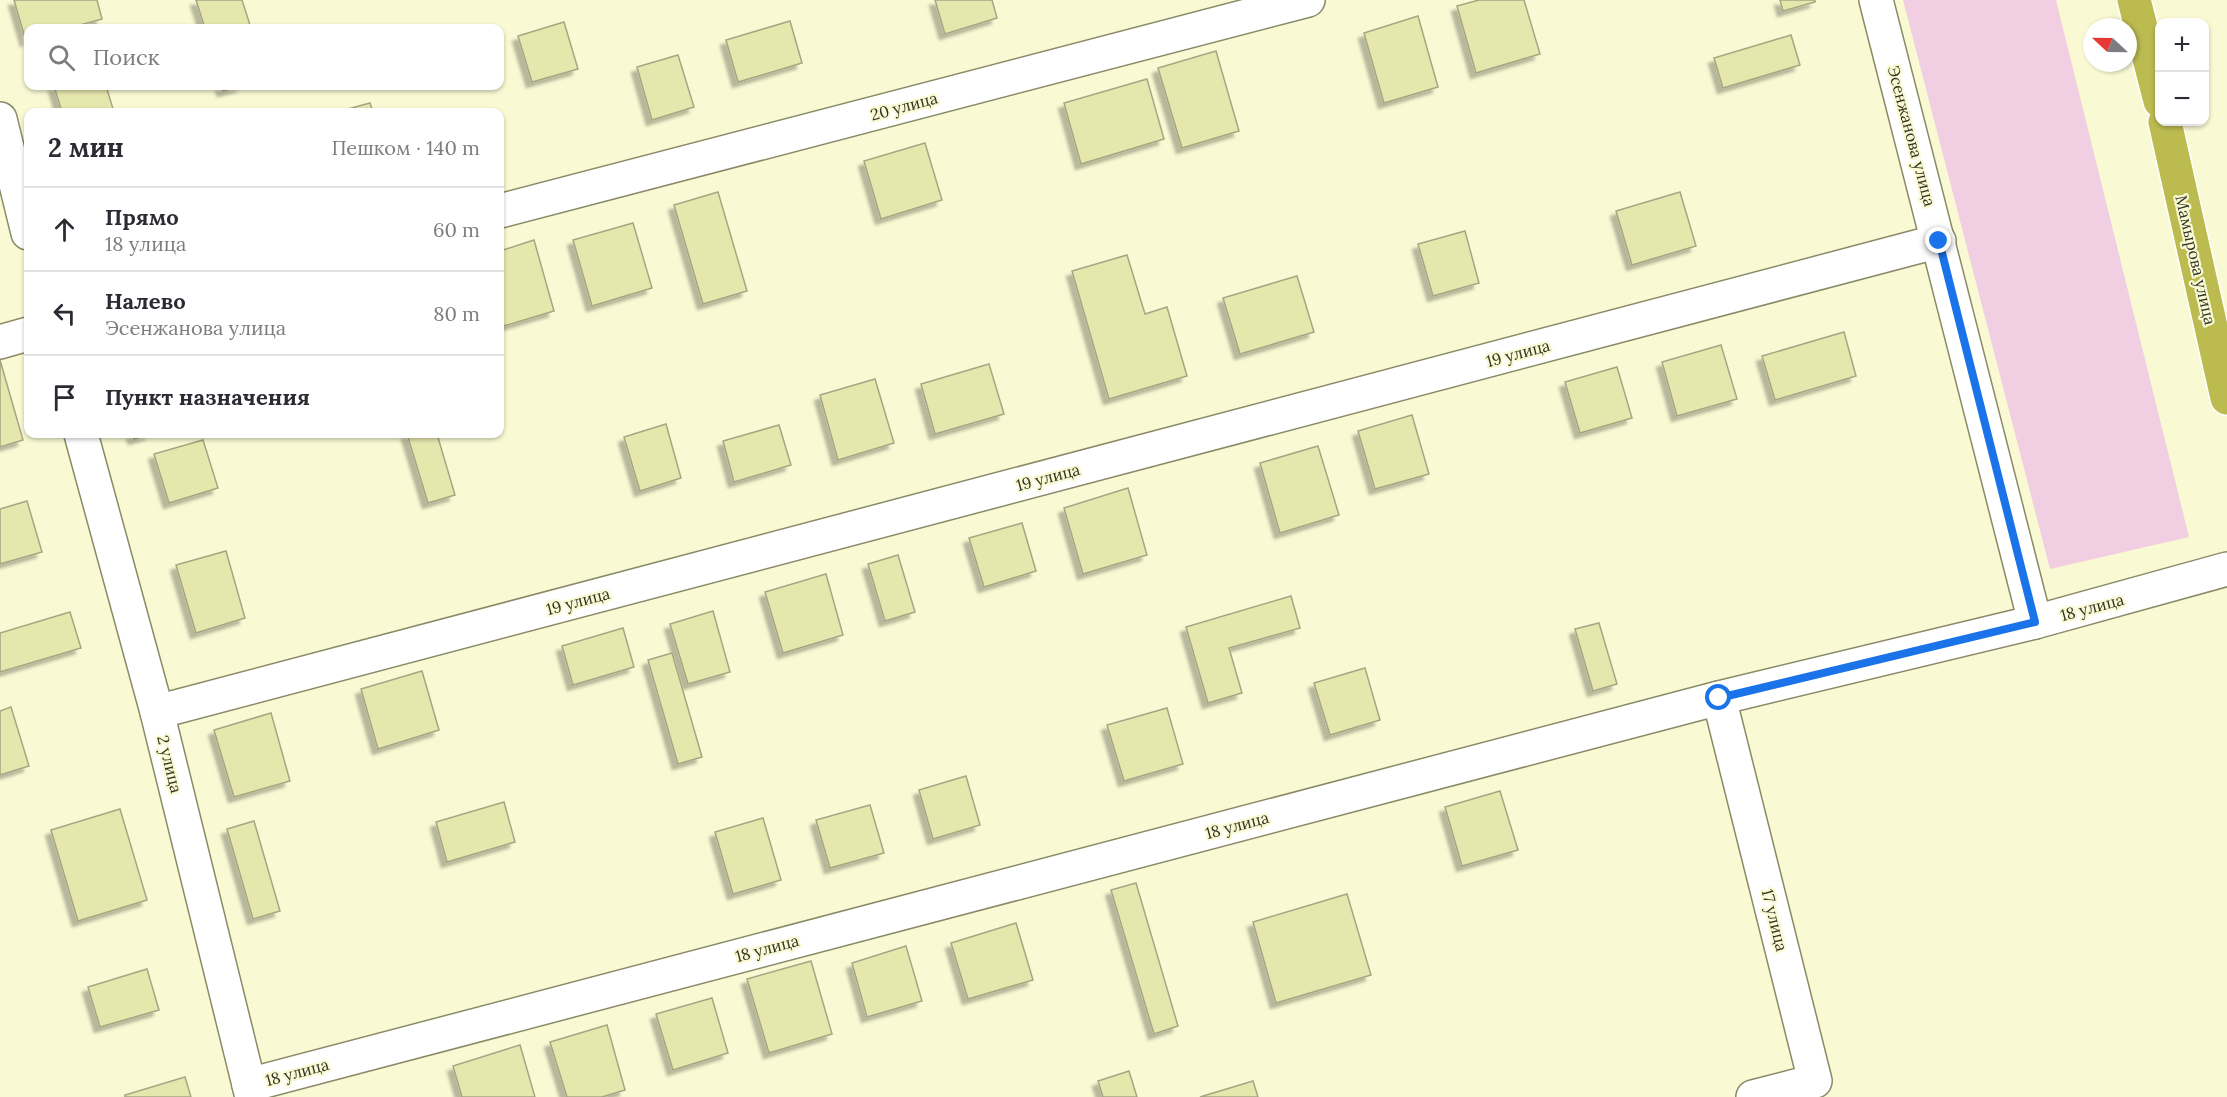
<!DOCTYPE html>
<html lang="ru">
<meta charset="utf-8">
<style>
body{margin:0;font-family:Lora,serif;background:#f7f7f7;color:#2b2b33}
.controls{position:absolute;right:18px;top:18px;display:grid;overflow:hidden;border-radius:12px;box-shadow:0 2px 4px #0004}
.controls button{width:54px;height:54px;display:grid;place-items:center;padding:0;border:0;border-bottom:2px solid #e1e1e2;background:#fff;color:#2b2b33;font:30px sans-serif}
.compass{position:absolute;left:2083px;top:18px;width:54px;height:54px;border-radius:50%;background:#fff;box-shadow:0 2px 4px #0004;rotate:292deg}
.stop{position:absolute;width:18px;height:18px;margin:-14px;border:4px solid #1a73e8;border-radius:50%;background:#fff}
.stop.end{background:#1a73e8;border-color:#fff;box-shadow:0 2px 6px #0008}
.list{margin:0;padding:0;list-style:none}
h2{display:flex;justify-content:space-between;align-items:center;height:78px;margin:0;padding:0 24px;font-size:26px}
h2 small{font-size:20px;font-weight:400;color:#7c7c81}
.list li{display:grid;grid-template-columns:39px 1fr auto;gap:18px;align-items:center;box-sizing:border-box;height:84px;padding:0 24px;border-top:2px solid #e1e1e2}
.list b{display:block;font-size:22px;white-space:nowrap}
.list p{margin:0;font-size:20px;white-space:nowrap;color:#7c7c81}
.list em{font-size:20px;font-style:normal;color:#7c7c81}
.icon{flex:none;width:33px;height:33px;fill:none;stroke:currentColor;stroke-width:2;stroke-linecap:round;stroke-linejoin:round}
.map{position:relative;flex:none;width:2227px;height:1097px;overflow:hidden}
.search{position:absolute;background:#fff;box-shadow:0 2px 4px #0004;left:24px;top:24px;width:480px;height:66px;display:flex;align-items:center;gap:15px;box-sizing:border-box;padding:0 21px;border-radius:12px;color:#7c7c81;font-size:22px}
.panel{position:absolute;background:#fff;box-shadow:0 2px 4px #0004;left:24px;top:108px;width:480px;height:330px;border-radius:12px}
.map>svg:first-child{display:block}
.green{fill:#f1cee1}
.building{fill:#e6e7ad;stroke:#a6a683;stroke-width:1.5;filter:url(#shadow)}
.lines{fill:none;stroke-linecap:round;stroke-linejoin:round}
.street-casing{stroke:#8a8a68;stroke-width:36}
.secondary-casing{stroke:#8a8a68;stroke-width:36}
.highway-casing{stroke:#fff;stroke-width:36}
.street{stroke:#fff;stroke-width:33}
.secondary{stroke:#fff;stroke-width:33}
.highway{stroke:#bcbb50;stroke-width:33}
.route{stroke:#1a73e8;stroke-width:8}
.labels{text-anchor:middle;dominant-baseline:central;stroke-width:4.5;stroke-linejoin:round;paint-order:stroke}
.street-label{font-size:16px;fill:#333324;stroke:#f9fad3}
</style>
<div class="map">
<svg width="2227" height="1097" viewBox="0 0 2227 1097">
<defs>
<filter id="shadow"><feDropShadow dx="-5.5" dy="5.5" stdDeviation="1.5" flood-color="#0004"/></filter>
</defs>
<rect width="100%" height="100%" fill="#f9fad3"/>
<path class="green" d="M 1903,0 L 2056,0 L 2189,537 L 2050,569 Z"/>
<g class="building">
<path d="M 14,0 L 97,0 L 102,19 L 69,28 L 28,28 L 28,40 L 26,41 Z"/>
<path d="M 196,0 L 242,0 L 251,28 L 205,28 Z"/>
<path d="M 935,0 L 992,0 L 997,18 L 945,34 Z"/>
<path d="M 1479,0 L 1524,0 L 1540,54 L 1476,73 L 1457,6 Z"/>
<path d="M 1780,0 L 1815,0 L 1815,2 L 1783,11 Z"/>
<path d="M 1418,16 L 1438,87 L 1384,103 L 1364,33 Z"/>
<path d="M 790,21 L 802,63 L 738,82 L 726,40 Z"/>
<path d="M 564,22 L 578,69 L 532,82 L 518,36 Z"/>
<path d="M 1791,35 L 1800,65 L 1723,88 L 1714,58 Z"/>
<path d="M 1216,51 L 1239,131 L 1182,148 L 1158,68 Z"/>
<path d="M 678,55 L 694,107 L 652,120 L 637,67 Z"/>
<path d="M 1147,79 L 1164,139 L 1081,164 L 1064,103 Z"/>
<path d="M 54,86 L 106,86 L 114,112 L 62,112 Z"/>
<path d="M 221,86 L 243,86 L 223,91 Z"/>
<path d="M 370,103 L 373,112 L 337,112 Z"/>
<path d="M 925,143 L 942,200 L 881,219 L 864,161 Z"/>
<path d="M 718,192 L 747,291 L 703,304 L 674,205 Z"/>
<path d="M 1680,192 L 1696,246 L 1632,265 L 1616,211 Z"/>
<path d="M 633,223 L 652,288 L 592,306 L 573,240 Z"/>
<path d="M 1465,231 L 1479,283 L 1433,296 L 1418,244 Z"/>
<path d="M 534,240 L 554,311 L 500,327 L 500,251 Z"/>
<path d="M 1127,255 L 1145,314 L 1167,307 L 1187,376 L 1109,399 L 1072,271 Z"/>
<path d="M 1297,276 L 1314,332 L 1240,354 L 1223,298 Z"/>
<path d="M 1844,332 L 1856,376 L 1775,400 L 1762,356 Z"/>
<path d="M 1721,345 L 1737,399 L 1677,416 L 1662,362 Z"/>
<path d="M 0,360 L 23,440 L 0,447 Z"/>
<path d="M 989,364 L 1004,414 L 935,434 L 921,384 Z"/>
<path d="M 1617,367 L 1632,418 L 1580,433 L 1565,382 Z"/>
<path d="M 875,379 L 894,443 L 838,460 L 820,395 Z"/>
<path d="M 1412,415 L 1429,474 L 1375,489 L 1358,431 Z"/>
<path d="M 666,424 L 681,478 L 640,491 L 624,437 Z"/>
<path d="M 779,425 L 791,465 L 734,482 L 723,441 Z"/>
<path d="M 132,434 L 151,434 L 134,439 Z"/>
<path d="M 407,434 L 437,434 L 455,495 L 428,503 Z"/>
<path d="M 203,440 L 218,488 L 169,503 L 154,454 Z"/>
<path d="M 1318,446 L 1339,515 L 1280,533 L 1260,463 Z"/>
<path d="M 1128,488 L 1147,555 L 1083,574 L 1064,508 Z"/>
<path d="M 27,501 L 42,552 L 0,564 L 0,509 Z"/>
<path d="M 1022,523 L 1036,571 L 984,587 L 969,538 Z"/>
<path d="M 226,551 L 245,618 L 196,633 L 176,565 Z"/>
<path d="M 898,555 L 915,612 L 885,621 L 868,564 Z"/>
<path d="M 826,574 L 843,635 L 783,653 L 765,592 Z"/>
<path d="M 1291,596 L 1300,628 L 1229,648 L 1242,693 L 1208,703 L 1186,627 Z"/>
<path d="M 713,611 L 730,672 L 688,684 L 670,624 Z"/>
<path d="M 70,612 L 81,648 L 0,672 L 0,633 Z"/>
<path d="M 1599,623 L 1617,684 L 1593,691 L 1575,629 Z"/>
<path d="M 623,628 L 634,667 L 573,685 L 562,646 Z"/>
<path d="M 672,653 L 702,757 L 678,764 L 648,660 Z"/>
<path d="M 1365,668 L 1380,720 L 1330,735 L 1314,683 Z"/>
<path d="M 422,671 L 439,730 L 378,749 L 361,689 Z"/>
<path d="M 11,707 L 29,766 L 0,775 L 0,711 Z"/>
<path d="M 1167,708 L 1183,764 L 1124,781 L 1107,725 Z"/>
<path d="M 271,713 L 290,781 L 234,797 L 214,730 Z"/>
<path d="M 966,776 L 980,825 L 933,839 L 919,790 Z"/>
<path d="M 1500,791 L 1518,850 L 1462,866 L 1445,807 Z"/>
<path d="M 504,802 L 515,842 L 447,862 L 436,822 Z"/>
<path d="M 870,805 L 884,853 L 830,868 L 816,820 Z"/>
<path d="M 120,809 L 147,900 L 78,921 L 51,830 Z"/>
<path d="M 763,818 L 781,880 L 733,894 L 715,832 Z"/>
<path d="M 254,821 L 280,911 L 253,919 L 227,829 Z"/>
<path d="M 1136,883 L 1178,1026 L 1154,1034 L 1111,890 Z"/>
<path d="M 1347,894 L 1371,975 L 1276,1003 L 1253,922 Z"/>
<path d="M 1016,923 L 1033,980 L 968,999 L 951,943 Z"/>
<path d="M 906,946 L 922,1001 L 867,1017 L 852,963 Z"/>
<path d="M 811,961 L 832,1034 L 769,1053 L 747,979 Z"/>
<path d="M 147,969 L 159,1010 L 100,1027 L 88,987 Z"/>
<path d="M 712,998 L 728,1053 L 673,1070 L 656,1014 Z"/>
<path d="M 607,1025 L 625,1090 L 602,1097 L 567,1097 L 550,1042 Z"/>
<path d="M 520,1045 L 535,1097 L 462,1097 L 453,1066 Z"/>
<path d="M 1129,1071 L 1137,1097 L 1103,1097 L 1098,1081 Z"/>
<path d="M 185,1077 L 191,1097 L 125,1097 L 125,1095 Z"/>
<path d="M 1253,1081 L 1258,1097 L 1200,1097 Z"/>
</g>
<g class="lines">
<g class="street-casing">
<g id="street">
<path d="M 1876,0 L 2035,622"/>
<path d="M 500,211 L 1308,0"/>
<path d="M 0,342 L 28,334"/>
<path d="M 1719,698 L 1815,1081 L 1753,1097"/>
<path d="M 157,712 L 1939,241"/>
<path d="M 249,1085 L 1719,698 L 2035,622 L 2227,569"/>
</g>
</g>
<g class="secondary-casing">
<g id="secondary">
<path d="M 0,119 L 28,233"/>
<path d="M 81,434 L 157,712 L 252,1097"/>
</g>
</g>
<g class="highway-casing">
<g id="highway">
<path d="M 2134,0 L 2160,101"/>
<path d="M 2165,122 L 2227,398"/>
</g>
</g>
<use href="#street" class="street"/>
<use href="#secondary" class="secondary"/>
<use href="#highway" class="highway"/>
</g>
<g class="lines">
<path class="route" d="M 1719,698 L 2035,622 L 1939,241"/>
</g>
<g class="labels">
<g class="street-label">
<text transform="translate(904 106) rotate(-15)">20 улица</text>
<text transform="translate(1912 136) rotate(75)">Эсенжанова улица</text>
<text transform="translate(2196 260) rotate(77)">Мамырова улица</text>
<text transform="translate(1518 353) rotate(-15)">19 улица</text>
<text transform="translate(1048 477) rotate(-15)">19 улица</text>
<text transform="translate(578 601) rotate(-15)">19 улица</text>
<text transform="translate(2092 607) rotate(-15)">18 улица</text>
<text transform="translate(170 764) rotate(76)">2 улица</text>
<text transform="translate(1237 825) rotate(-15)">18 улица</text>
<text transform="translate(1775 920) rotate(76)">17 улица</text>
<text transform="translate(767 948) rotate(-15)">18 улица</text>
<text transform="translate(297 1072) rotate(-15)">18 улица</text>
</g>
</g>
</svg>
<div class="controls">
<button>+</button>
<button>−</button>
</div>
<svg class="compass" viewBox="-18 -18 36 36"><path d="M0-13l5 13h-10z" fill="#e53935"/><path d="M0 13l5-13h-10z" fill="#7c7c81"/></svg>
<div class="stop" style="left:1719px;top:698px"></div>
<div class="stop end" style="left:1939px;top:241px"></div>
<div class="search"><svg class="icon" aria-label="search" viewBox="0 0 24 24"><circle cx="10" cy="10" r="6"/><path d="M15 15l6 6"/></svg>Поиск</div>
<section class="panel">
<h2>2 мин<small>Пешком · 140 m</small></h2>
<ul class="list">
<li><svg class="icon" aria-label="ahead" viewBox="0 0 24 24"><path d="M12 20V5M6 11l6-6 6 6"/></svg><div><b>Прямо</b><p>18 улица</p></div><em>60 m</em></li>
<li><svg class="icon" aria-label="left" viewBox="0 0 24 24"><path d="M17 20v-9H6M10 6l-5 5 5 5"/></svg><div><b>Налево</b><p>Эсенжанова улица</p></div><em>80 m</em></li>
<li><svg class="icon" aria-label="arrive" viewBox="0 0 24 24"><path d="M6 21V4h12l-3 4 3 4H6"/></svg><div><b>Пункт назначения</b></div></li>
</ul>
</section>
</div>
